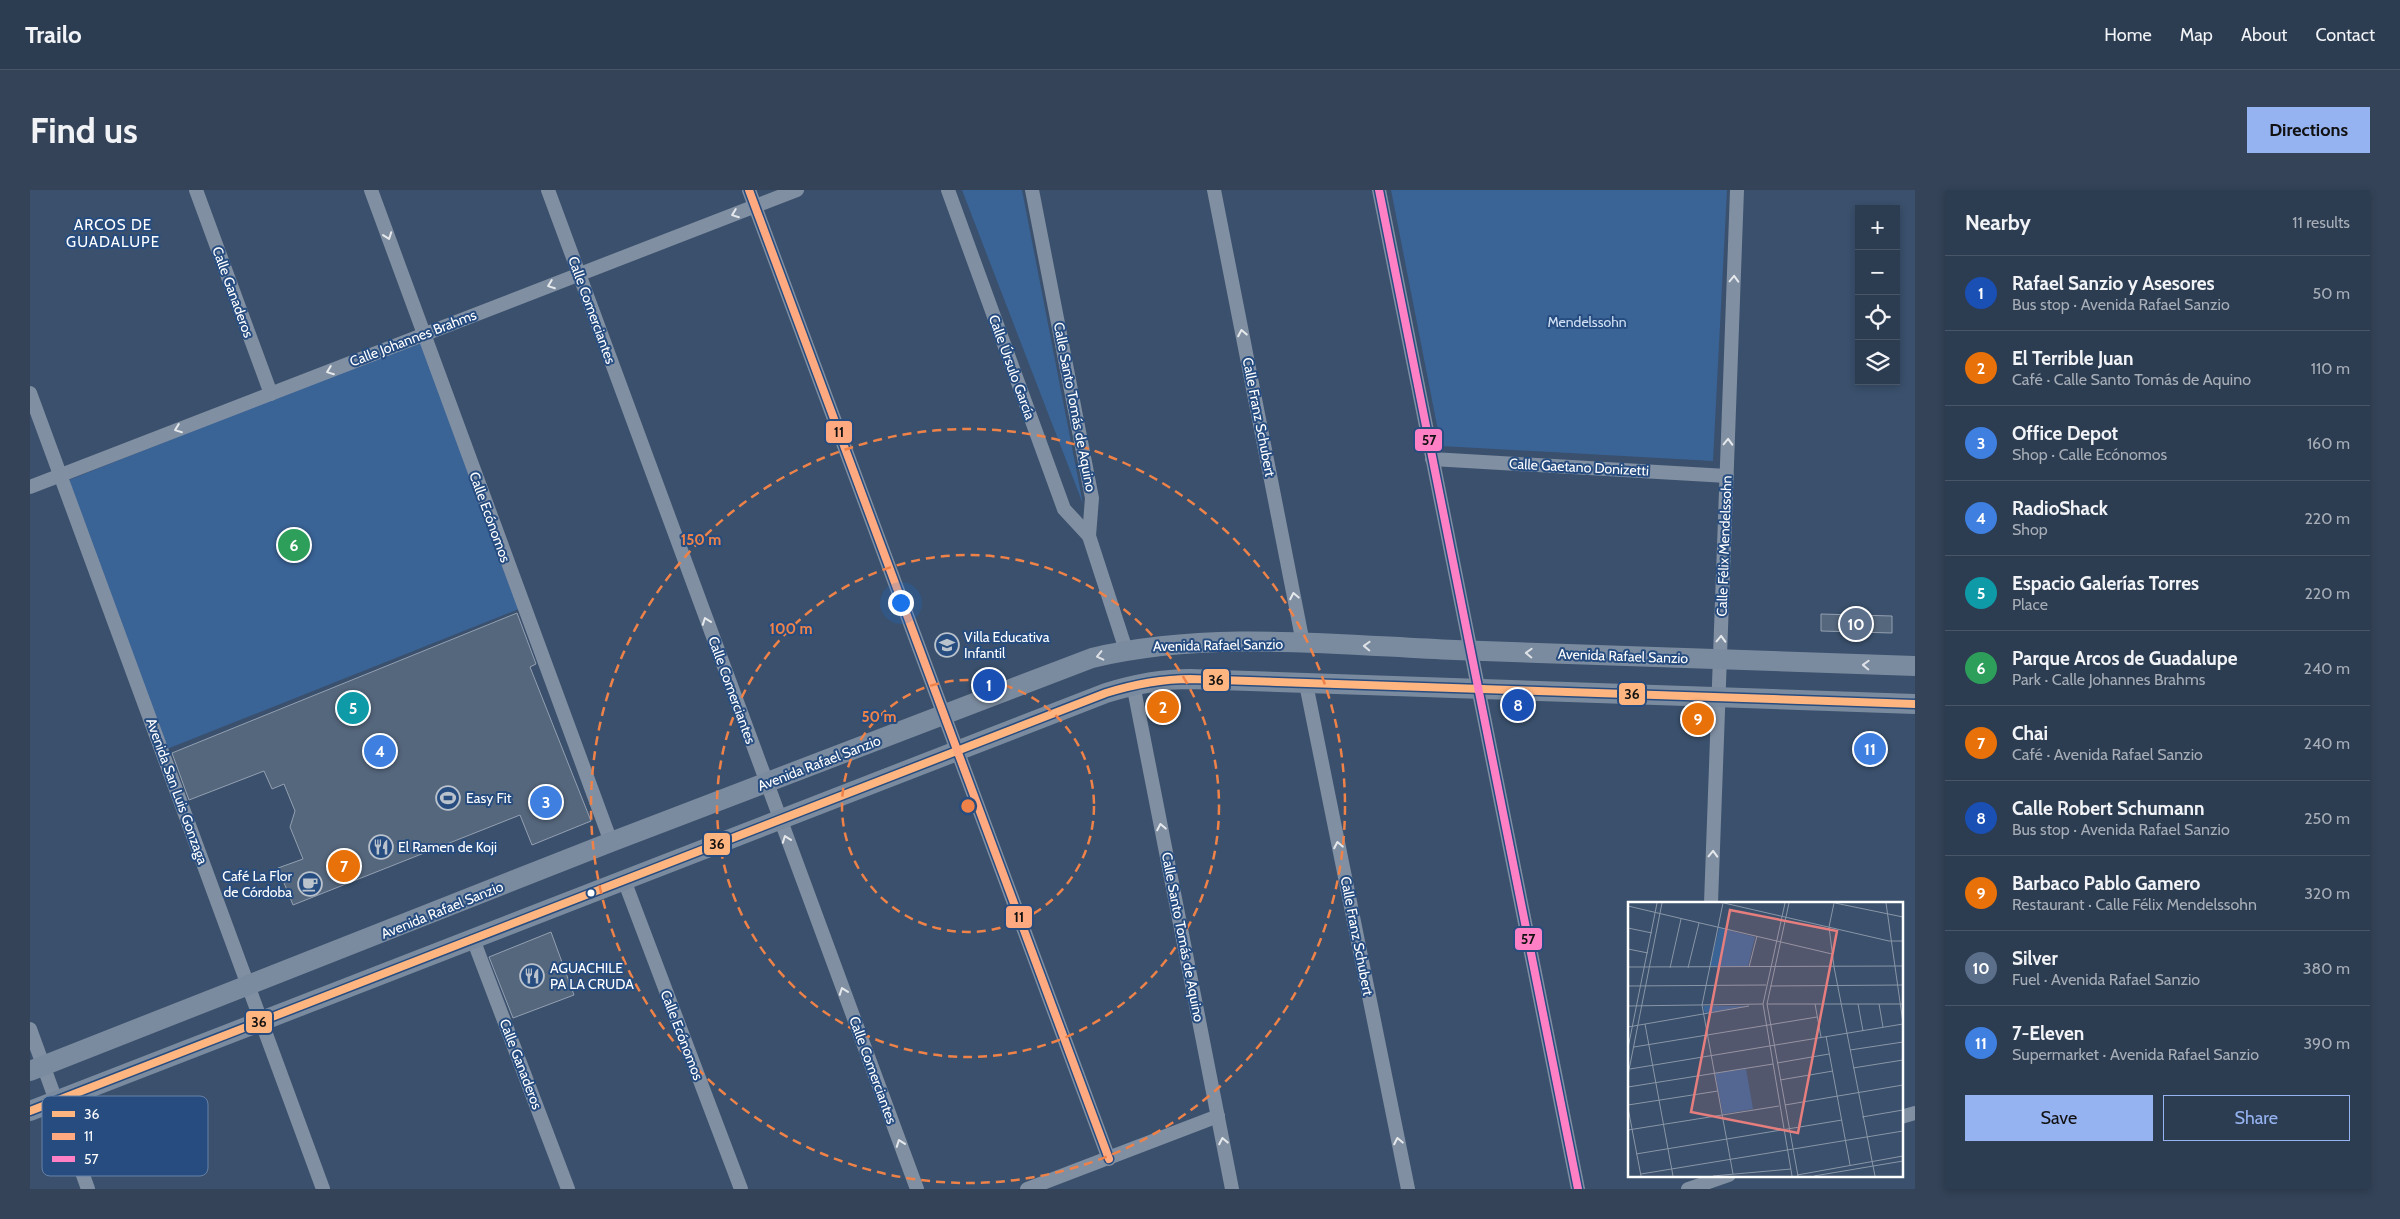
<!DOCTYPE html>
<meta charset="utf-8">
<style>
body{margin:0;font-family:Cabin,sans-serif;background:#344358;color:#f1f3f6}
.controls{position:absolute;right:15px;top:15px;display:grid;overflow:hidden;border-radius:0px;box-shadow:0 2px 8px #0003}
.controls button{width:45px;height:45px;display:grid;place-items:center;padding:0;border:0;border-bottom:1px solid #485668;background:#2c3c51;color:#f1f3f6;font:25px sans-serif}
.you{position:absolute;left:870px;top:412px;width:18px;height:18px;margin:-12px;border:4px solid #fff;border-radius:50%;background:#1a73e8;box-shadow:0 0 0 8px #1a73e833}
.badge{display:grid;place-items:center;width:32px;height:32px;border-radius:50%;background:#95b2f1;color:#fff;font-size:16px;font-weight:700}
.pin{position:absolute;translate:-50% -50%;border:2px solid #fff;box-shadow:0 1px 5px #0006}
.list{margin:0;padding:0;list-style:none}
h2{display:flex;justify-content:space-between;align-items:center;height:65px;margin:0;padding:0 20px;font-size:21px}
h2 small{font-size:16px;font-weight:400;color:#a6adb7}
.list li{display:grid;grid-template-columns:32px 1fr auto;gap:15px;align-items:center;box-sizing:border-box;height:75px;padding:0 20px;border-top:1px solid #485668}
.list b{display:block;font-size:19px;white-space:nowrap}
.list p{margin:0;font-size:16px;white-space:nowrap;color:#a6adb7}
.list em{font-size:16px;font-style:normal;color:#a6adb7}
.actions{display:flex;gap:10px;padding:15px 20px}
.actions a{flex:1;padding:11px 0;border:1px solid #95b2f1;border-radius:0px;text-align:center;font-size:18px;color:#95b2f1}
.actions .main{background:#95b2f1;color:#111}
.icon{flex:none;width:28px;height:28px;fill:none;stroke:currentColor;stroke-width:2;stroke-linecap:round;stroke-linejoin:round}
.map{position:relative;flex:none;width:1885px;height:999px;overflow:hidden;border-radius:0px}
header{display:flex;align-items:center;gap:30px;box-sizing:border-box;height:70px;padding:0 25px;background:#2c3c51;border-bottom:1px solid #485668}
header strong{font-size:24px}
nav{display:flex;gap:28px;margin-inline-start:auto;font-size:18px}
.intro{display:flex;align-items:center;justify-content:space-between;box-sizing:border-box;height:120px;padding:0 30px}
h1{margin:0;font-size:35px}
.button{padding:12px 22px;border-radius:0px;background:#95b2f1;color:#111;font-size:18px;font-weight:700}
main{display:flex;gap:30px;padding:0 30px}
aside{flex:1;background:#2c3c51;border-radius:0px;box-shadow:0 2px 8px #0003}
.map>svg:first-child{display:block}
.green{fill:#3a6396}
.building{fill:#55677d;stroke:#93a0b1}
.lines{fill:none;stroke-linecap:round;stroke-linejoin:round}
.minor{stroke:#808fa2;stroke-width:14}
.secondary{stroke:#7b8b9f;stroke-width:20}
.bus-1-casing{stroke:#264c80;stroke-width:11}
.bus-2-casing{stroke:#264c80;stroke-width:11}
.bus-3-casing{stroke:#264c80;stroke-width:11}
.bus-1{stroke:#ffb580;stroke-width:8}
.bus-2{stroke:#ffa980;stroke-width:8}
.bus-3{stroke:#ff80c5;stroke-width:8}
.oneway{stroke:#e6e9ec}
.oneway2{stroke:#dee2e7}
.ring{fill:none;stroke:#ee8249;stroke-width:2.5;stroke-dasharray:9 6}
.bus-dot{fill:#fff;stroke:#264c80;stroke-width:2}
.labels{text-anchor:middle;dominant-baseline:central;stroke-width:4;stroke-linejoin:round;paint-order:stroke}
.street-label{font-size:14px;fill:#fff;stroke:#264c80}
.park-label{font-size:14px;fill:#d0e0f5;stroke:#264c80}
.poi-label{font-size:14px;fill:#fff;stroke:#264c80;text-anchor:start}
.neighbourhood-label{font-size:15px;letter-spacing:1px;fill:#fff;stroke:#264c80}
.inset-road{fill:none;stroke:#8996a7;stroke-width:1}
.view{fill:#e67e7e;fill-opacity:0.15;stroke:#e67e7e;stroke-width:2.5}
.inset-edge{fill:none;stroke:#fff;stroke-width:2.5}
.key{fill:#264c80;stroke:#6782a6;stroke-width:1}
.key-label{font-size:14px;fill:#fff}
.centre{fill:#ee8249;stroke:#264c80;stroke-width:2.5}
.ring-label{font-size:15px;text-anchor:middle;font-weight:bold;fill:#ee8249;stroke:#264c80;stroke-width:4;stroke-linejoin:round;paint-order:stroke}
.line-badge{stroke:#264c80;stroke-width:2}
.pale-badge-label{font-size:14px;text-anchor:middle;font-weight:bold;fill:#111}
</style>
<header>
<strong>Trailo</strong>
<nav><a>Home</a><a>Map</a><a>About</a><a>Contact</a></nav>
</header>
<div class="intro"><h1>Find us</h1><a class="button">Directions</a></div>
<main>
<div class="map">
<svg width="1885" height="999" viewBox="0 0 1885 999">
<rect width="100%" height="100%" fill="#3a506c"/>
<g class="green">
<path d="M 932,0 L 992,0 L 1053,314 Z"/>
<path d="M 1361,0 L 1697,0 L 1683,271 L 1411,256 Z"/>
<path d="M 392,150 L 489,419 L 137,559 L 39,290 Z"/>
</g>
<g class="building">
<path d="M 487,423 L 506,474 L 500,477 L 561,631 L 502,655 L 490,625 L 263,715 L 248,678 L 273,669 L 260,637 L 265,621 L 254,594 L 242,599 L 234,581 L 159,610 L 142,563 Z"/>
<path d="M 1791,424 L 1862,426 L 1862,443 L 1791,441 Z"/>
<path d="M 521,742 L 544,805 L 483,828 L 459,767 Z"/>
</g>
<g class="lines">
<g class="minor">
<path d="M 166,0 L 241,204"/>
<path d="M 341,0 L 581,652"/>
<path d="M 518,0 L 887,999"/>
<path d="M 719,0 L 1079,969"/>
<path d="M 918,0 L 1034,319 L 1059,346"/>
<path d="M 1002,0 L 1062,308 L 1059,346 L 1096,460"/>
<path d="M 1184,0 L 1273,453"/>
<path d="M 1349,0 L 1548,999"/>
<path d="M 0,203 L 293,999"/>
<path d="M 1402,269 L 1697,286"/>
<path d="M 0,297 L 767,0"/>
<path d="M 1103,494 L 1202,999"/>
<path d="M 1276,494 L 1378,999"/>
<path d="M 594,690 L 711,999"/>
<path d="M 1681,713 L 1707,0"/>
<path d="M 443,749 L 538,999"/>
<path d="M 0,839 L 58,999"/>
<path d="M 1871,927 L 1885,923"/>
<path d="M 997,999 L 1188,926"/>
<path d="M 1658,999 L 1699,985"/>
</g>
<g class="secondary">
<path d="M 0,881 L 581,652 L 1062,468 C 1180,440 1306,455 1425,460 C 1579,466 1732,471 1885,476"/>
<path d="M 0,921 L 1076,503 C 1105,494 1130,489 1160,489 L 1885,514"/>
</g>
<g class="bus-1-casing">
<path id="bus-1" d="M 0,921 L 1076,503 C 1105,494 1130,489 1160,489 L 1885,514"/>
</g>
<g class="bus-2-casing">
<path id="bus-2" d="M 719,0 L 1079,969"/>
</g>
<g class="bus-3-casing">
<path id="bus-3" d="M 1349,0 L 1548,999"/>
</g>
<use href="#bus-1" class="bus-1"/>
<use href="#bus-2" class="bus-2"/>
<use href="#bus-3" class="bus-3"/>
</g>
<defs><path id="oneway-chevron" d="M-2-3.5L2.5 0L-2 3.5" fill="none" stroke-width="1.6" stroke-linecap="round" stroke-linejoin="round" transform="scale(1.25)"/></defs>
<g class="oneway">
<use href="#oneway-chevron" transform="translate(705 24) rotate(159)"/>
<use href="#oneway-chevron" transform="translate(358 46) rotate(70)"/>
<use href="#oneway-chevron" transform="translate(1704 89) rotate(-88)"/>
<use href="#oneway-chevron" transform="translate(521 95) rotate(159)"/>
<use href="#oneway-chevron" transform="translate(1212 143) rotate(-101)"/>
<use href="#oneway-chevron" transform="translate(300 181) rotate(159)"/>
<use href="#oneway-chevron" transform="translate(148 239) rotate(159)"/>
<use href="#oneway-chevron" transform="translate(1698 252) rotate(-88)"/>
<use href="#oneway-chevron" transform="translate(1264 406) rotate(-101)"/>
<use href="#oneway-chevron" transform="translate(676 431) rotate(-110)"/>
<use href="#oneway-chevron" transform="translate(1691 449) rotate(-88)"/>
<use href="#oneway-chevron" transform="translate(1131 637) rotate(-101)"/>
<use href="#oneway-chevron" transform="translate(756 649) rotate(-110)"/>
<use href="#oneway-chevron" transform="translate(1308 655) rotate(-101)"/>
<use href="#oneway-chevron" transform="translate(1683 664) rotate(-88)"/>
<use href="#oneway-chevron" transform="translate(813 801) rotate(-110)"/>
<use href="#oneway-chevron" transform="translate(1193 951) rotate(-101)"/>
<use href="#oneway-chevron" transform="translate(1368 951) rotate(-101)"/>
<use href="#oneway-chevron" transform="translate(870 953) rotate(-110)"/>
</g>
<g class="oneway2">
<use href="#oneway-chevron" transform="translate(1337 456) rotate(-178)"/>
<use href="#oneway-chevron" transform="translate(1499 463) rotate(-178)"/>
<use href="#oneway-chevron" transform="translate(1070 466) rotate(167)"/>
<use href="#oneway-chevron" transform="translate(1836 475) rotate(-178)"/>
</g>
<g class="ring">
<circle cx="938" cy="616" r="126"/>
<circle cx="938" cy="616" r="251"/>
<circle cx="938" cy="616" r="377"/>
</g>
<defs>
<g id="school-ring" transform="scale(1.25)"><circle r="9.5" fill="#264c80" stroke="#bac2cc" stroke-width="1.5"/><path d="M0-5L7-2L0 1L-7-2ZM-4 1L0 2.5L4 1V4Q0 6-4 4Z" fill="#bac2cc"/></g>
<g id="stadium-ring" transform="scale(1.25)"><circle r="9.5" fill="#264c80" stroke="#bac2cc" stroke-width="1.5"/><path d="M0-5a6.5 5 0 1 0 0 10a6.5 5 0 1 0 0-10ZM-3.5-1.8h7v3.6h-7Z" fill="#bac2cc"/></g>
<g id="restaurant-ring" transform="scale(1.25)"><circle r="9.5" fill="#264c80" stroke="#bac2cc" stroke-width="1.5"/><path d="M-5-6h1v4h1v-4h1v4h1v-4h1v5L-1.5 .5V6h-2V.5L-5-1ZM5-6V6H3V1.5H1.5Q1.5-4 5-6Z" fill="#bac2cc"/></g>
<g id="cafe-ring" transform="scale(1.25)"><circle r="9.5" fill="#264c80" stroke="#bac2cc" stroke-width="1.5"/><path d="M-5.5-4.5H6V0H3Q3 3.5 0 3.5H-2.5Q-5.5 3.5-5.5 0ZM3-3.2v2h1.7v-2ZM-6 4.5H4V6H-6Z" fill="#bac2cc"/></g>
</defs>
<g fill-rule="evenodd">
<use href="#school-ring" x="917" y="455"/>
<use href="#stadium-ring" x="418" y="608"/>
<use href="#restaurant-ring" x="351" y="657"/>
<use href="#cafe-ring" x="280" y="694"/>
<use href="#restaurant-ring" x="502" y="786"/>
</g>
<circle class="bus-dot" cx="561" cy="703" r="4.5"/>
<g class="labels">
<g class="street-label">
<text transform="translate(203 102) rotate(70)">Calle Ganaderos</text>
<text transform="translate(562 120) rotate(70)">Calle Comerciantes</text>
<text transform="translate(383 148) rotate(-21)">Calle Johannes Brahms</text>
<text transform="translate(982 177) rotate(70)">Calle Úrsulo García</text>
<text transform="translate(1045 217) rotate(79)">Calle Santo Tomás de Aquino</text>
<text transform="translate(1229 227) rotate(79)">Calle Franz Schubert</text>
<text transform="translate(1549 277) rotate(3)">Calle Gaetano Donizetti</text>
<text transform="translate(460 327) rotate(70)">Calle Ecónomos</text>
<text transform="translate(1694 356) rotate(-88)">Calle Félix Mendelssohn</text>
<text transform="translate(1188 455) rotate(-1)">Avenida Rafael Sanzio</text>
<text transform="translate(1593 466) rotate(2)">Avenida Rafael Sanzio</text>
<text transform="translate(702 500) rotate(70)">Calle Comerciantes</text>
<text transform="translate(789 573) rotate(-21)">Avenida Rafael Sanzio</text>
<text transform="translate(147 601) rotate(70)">Avenida San Luis Gonzaga</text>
<text transform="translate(412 720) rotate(-22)">Avenida Rafael Sanzio</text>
<text transform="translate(1327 746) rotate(79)">Calle Franz Schubert</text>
<text transform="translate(1153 747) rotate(79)">Calle Santo Tomás de Aquino</text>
<text transform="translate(652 845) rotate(69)">Calle Ecónomos</text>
<text transform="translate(491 874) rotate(69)">Calle Ganaderos</text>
<text transform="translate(843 880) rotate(70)">Calle Comerciantes</text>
</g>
<g class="park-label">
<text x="1557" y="132">Mendelssohn</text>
</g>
<g class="poi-label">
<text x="934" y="447">Villa Educativa<tspan x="934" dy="16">Infantil</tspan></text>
<text x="436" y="608">Easy Fit</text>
<text x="368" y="657">El Ramen de Koji</text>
<text x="262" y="686" text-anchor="end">Café La Flor<tspan x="262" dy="16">de Córdoba</tspan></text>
<text x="520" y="778">AGUACHILE<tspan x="520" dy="16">PA LA CRUDA</tspan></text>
</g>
<g class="neighbourhood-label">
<text x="83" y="35">ARCOS DE<tspan x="83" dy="17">GUADALUPE</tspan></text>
</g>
</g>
<g transform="translate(1598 712)">
<rect width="275" height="275" fill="#3a506c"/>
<path d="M 91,26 L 127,35 L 120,64 L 82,64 ZM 75,104 L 118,104 L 77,111 ZM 118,167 L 125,207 L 95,212 L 87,171 Z" fill="#3a6396"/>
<path class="inset-road" d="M 95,1 L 74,103 L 105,272M 96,1 L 261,39 L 275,39M 157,1 L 135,102 L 164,274M 161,1 L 139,102 L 170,274M 206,1 L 201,25 L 206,65 L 247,274M 207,1 L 275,15M 258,1 L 275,121M 0,4 L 204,52M 0,26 L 24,31M 0,47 L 20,51M 0,65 L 275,64M 121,65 L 129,34M 42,66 L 53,17M 60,66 L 71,21M 0,84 L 138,83M 142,84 L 275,83M 139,102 L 275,102M 187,102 L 193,135M 230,102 L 235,129M 251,102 L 255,125M 0,104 L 135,102M 17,122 L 45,274M 0,125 L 121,104M 198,134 L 222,263M 6,145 L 189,115M 0,146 L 29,1M 222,148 L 275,140M 149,161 L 201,152M 225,166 L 275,158M 2,167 L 275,122M 0,173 L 34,1M 152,178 L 205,169M 0,185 L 145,162M 0,203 L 90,189M 157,203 L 275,183M 0,206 L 13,274M 234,215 L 275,208M 0,228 L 151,204M 8,252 L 214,218M 13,272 L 275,229M 169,273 L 275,254M 85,274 L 163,267M 186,274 L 275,259"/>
<path class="view" d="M 102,8 L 209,29 L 170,231 L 63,210 Z"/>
<rect width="275" height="275" class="inset-edge"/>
</g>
<rect x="12" y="906" width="166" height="80" rx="8" class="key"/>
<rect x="22" y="921" width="23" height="6" fill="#ffb580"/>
<rect x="22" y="943" width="23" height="7" fill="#ffa980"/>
<rect x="22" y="966" width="23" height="6" fill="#ff80c5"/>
<g class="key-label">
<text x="54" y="929">36</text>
<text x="54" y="951">11</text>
<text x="54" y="974">57</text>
</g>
<circle cx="938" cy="616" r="8" class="centre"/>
<g class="ring-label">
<text x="671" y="355">150 m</text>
<text x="761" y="444">100 m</text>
<text x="849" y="532">50 m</text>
</g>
<g class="line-badge">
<rect x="795" y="230" width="28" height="24" rx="5" fill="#ffa980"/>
<rect x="1384" y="238" width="29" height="24" rx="5" fill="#ff80c5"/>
<rect x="1172" y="478" width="28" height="24" rx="5" fill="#ffb580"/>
<rect x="1588" y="492" width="28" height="24" rx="5" fill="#ffb580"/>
<rect x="673" y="642" width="28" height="24" rx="5" fill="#ffb580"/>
<rect x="975" y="715" width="28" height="24" rx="5" fill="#ffa980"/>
<rect x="1484" y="737" width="29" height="24" rx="5" fill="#ff80c5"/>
<rect x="215" y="820" width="28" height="24" rx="5" fill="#ffb580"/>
</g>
<g class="pale-badge-label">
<text x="809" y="247">11</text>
<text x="1399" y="255">57</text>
<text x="1186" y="495">36</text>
<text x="1602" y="509">36</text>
<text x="687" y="659">36</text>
<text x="989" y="732">11</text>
<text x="1498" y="754">57</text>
<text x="229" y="837">36</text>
</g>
</svg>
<div class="controls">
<button>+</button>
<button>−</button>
<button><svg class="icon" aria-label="locate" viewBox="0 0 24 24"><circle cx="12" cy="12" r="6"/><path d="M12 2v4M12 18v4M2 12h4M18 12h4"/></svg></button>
<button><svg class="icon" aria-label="layers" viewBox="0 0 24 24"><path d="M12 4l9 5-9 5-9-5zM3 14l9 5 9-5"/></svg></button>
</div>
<div class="you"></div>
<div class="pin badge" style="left:959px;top:495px;background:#1a4fb4">1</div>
<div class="pin badge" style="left:1133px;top:517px;background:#e8710a">2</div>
<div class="pin badge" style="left:516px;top:612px;background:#3f7fe0">3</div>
<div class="pin badge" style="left:350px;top:561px;background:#3f7fe0">4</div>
<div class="pin badge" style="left:323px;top:518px;background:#0f9aa8">5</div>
<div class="pin badge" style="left:264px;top:355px;background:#2e9e5b">6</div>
<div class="pin badge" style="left:314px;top:676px;background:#e8710a">7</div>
<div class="pin badge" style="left:1488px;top:515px;background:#1a4fb4">8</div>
<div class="pin badge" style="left:1668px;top:529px;background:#e8710a">9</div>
<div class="pin badge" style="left:1826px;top:434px;background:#5c6f8a">10</div>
<div class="pin badge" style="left:1840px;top:559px;background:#3f7fe0">11</div>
</div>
<aside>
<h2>Nearby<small>11 results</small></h2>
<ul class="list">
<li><span class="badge" style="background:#1a4fb4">1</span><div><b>Rafael Sanzio y Asesores</b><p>Bus stop · Avenida Rafael Sanzio</p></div><em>50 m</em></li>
<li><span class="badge" style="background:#e8710a">2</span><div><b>El Terrible Juan</b><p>Café · Calle Santo Tomás de Aquino</p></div><em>110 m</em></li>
<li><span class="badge" style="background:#3f7fe0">3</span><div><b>Office Depot</b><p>Shop · Calle Ecónomos</p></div><em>160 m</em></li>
<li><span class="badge" style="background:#3f7fe0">4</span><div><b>RadioShack</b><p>Shop</p></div><em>220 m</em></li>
<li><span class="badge" style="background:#0f9aa8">5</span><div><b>Espacio Galerías Torres</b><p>Place</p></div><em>220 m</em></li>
<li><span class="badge" style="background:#2e9e5b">6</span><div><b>Parque Arcos de Guadalupe</b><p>Park · Calle Johannes Brahms</p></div><em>240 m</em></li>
<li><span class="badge" style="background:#e8710a">7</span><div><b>Chai</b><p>Café · Avenida Rafael Sanzio</p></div><em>240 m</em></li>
<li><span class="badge" style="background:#1a4fb4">8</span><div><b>Calle Robert Schumann</b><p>Bus stop · Avenida Rafael Sanzio</p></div><em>250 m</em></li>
<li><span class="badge" style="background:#e8710a">9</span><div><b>Barbaco Pablo Gamero</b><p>Restaurant · Calle Félix Mendelssohn</p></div><em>320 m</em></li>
<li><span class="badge" style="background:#5c6f8a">10</span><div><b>Silver</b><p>Fuel · Avenida Rafael Sanzio</p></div><em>380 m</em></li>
<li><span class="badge" style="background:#3f7fe0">11</span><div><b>7-Eleven</b><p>Supermarket · Avenida Rafael Sanzio</p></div><em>390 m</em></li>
</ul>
<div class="actions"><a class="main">Save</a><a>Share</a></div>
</aside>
</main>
